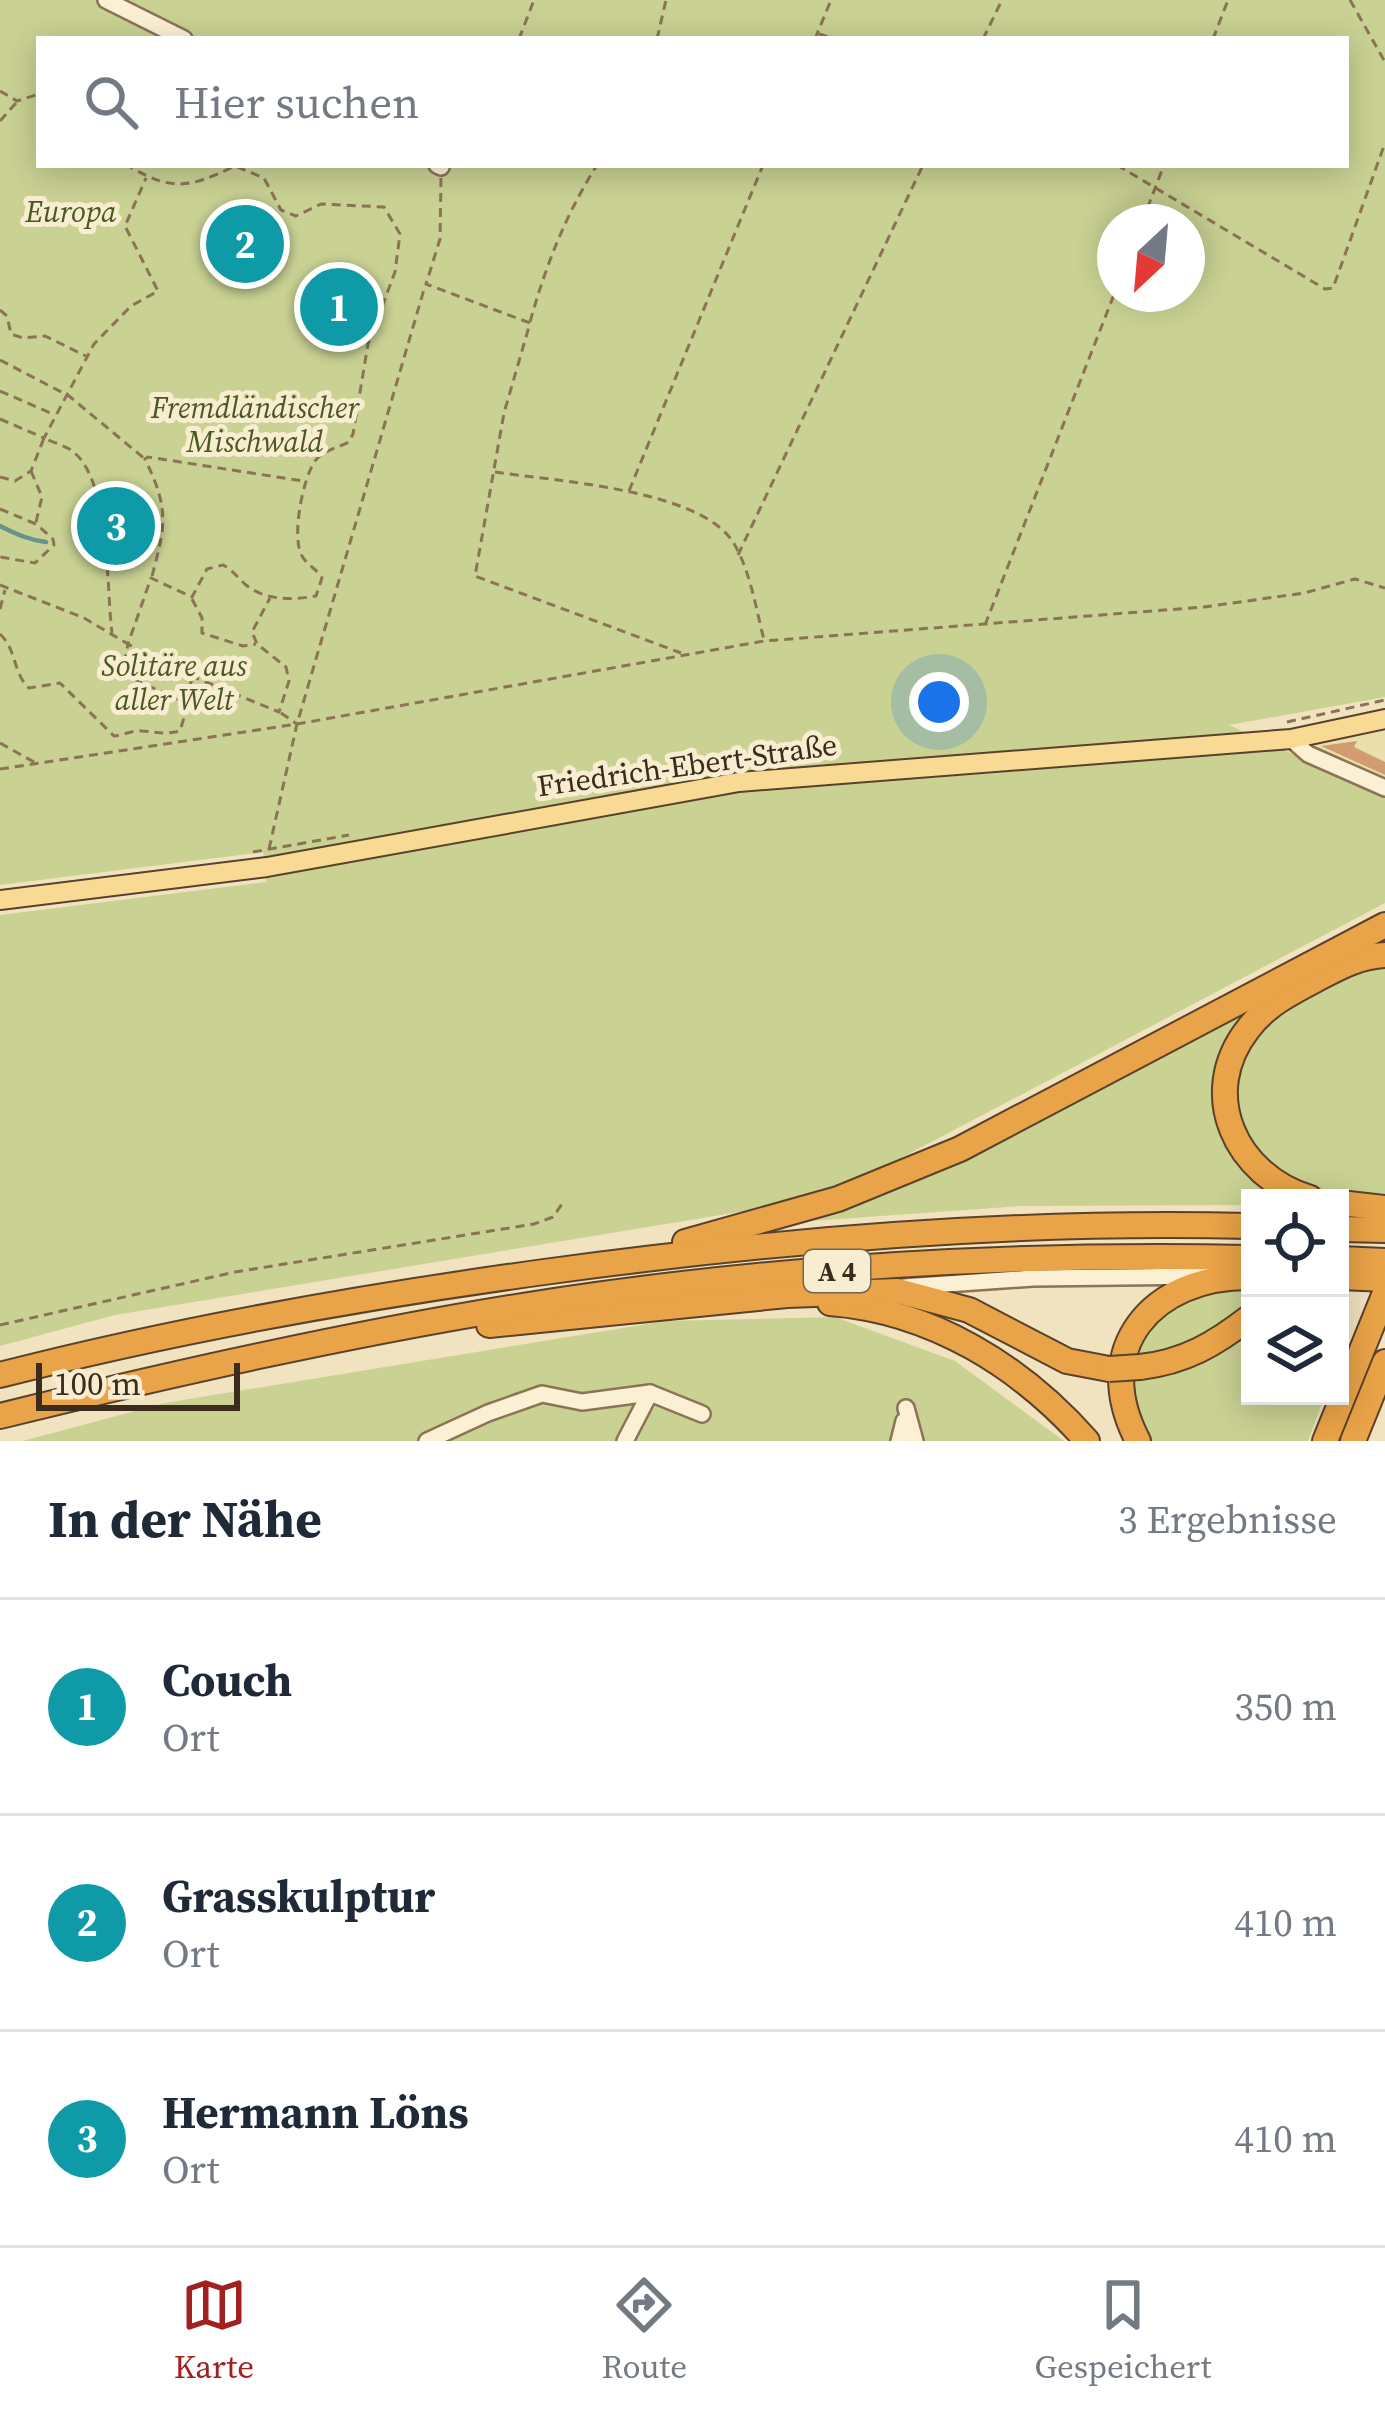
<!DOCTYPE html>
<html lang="de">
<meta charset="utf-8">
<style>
body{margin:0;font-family:"Source Serif 4",serif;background:#f2f2f3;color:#1f2937}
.controls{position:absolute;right:36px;bottom:36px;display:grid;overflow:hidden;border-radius:0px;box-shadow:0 6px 30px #0003}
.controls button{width:108px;height:108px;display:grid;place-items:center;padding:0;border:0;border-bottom:3px solid #e0e1e3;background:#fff;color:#1f2937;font:60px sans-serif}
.compass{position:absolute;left:1097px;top:204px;width:108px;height:108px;border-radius:50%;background:#fff;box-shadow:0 6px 30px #0003;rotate:206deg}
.scale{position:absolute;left:36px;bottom:30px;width:204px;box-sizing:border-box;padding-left:12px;border:6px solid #3b2b1c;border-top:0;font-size:33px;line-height:42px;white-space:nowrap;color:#3b2b1c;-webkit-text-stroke:9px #f8edd0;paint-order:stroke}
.you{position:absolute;left:939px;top:702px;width:42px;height:42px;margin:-30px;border:9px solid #fff;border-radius:50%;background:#1a73e8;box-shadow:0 0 0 18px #1a73e833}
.badge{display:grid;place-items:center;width:78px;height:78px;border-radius:50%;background:#a12121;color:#fff;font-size:39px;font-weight:700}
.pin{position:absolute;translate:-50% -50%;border:6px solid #fff;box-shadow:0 3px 12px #0006}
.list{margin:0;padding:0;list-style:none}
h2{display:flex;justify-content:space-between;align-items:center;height:156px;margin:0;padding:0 48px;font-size:51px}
h2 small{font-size:39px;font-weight:400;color:#747a83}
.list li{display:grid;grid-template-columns:78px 1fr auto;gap:36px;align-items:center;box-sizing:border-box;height:216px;padding:0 48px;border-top:3px solid #e0e1e3}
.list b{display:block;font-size:45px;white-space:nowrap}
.list p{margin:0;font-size:39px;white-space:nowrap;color:#747a83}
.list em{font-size:39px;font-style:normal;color:#747a83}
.icon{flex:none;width:66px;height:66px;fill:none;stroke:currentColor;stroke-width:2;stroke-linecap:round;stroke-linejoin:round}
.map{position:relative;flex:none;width:1385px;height:1441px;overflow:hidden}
.search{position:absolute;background:#fff;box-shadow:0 6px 30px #0003;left:36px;right:36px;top:36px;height:132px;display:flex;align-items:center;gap:30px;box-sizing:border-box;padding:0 42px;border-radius:0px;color:#747a83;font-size:45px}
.sheet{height:804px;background:#fff}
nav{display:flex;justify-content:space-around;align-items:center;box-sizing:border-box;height:168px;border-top:3px solid #e0e1e3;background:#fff;font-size:33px;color:#747a83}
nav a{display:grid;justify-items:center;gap:6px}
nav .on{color:#a12121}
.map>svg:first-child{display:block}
.farmland{fill:#e8dfac}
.green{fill:#c9d193;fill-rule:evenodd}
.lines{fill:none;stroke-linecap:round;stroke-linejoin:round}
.stream{stroke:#699288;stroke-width:4.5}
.building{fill:#d39b72}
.minor-casing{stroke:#8c7356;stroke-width:20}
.major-casing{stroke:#5a412b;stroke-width:22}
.highway-casing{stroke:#5a412b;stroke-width:28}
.path{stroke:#8c7356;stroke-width:3;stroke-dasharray:9 6;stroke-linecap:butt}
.minor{stroke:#fcf0d4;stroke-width:15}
.major{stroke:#f9da94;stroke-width:18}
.highway{stroke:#e9a348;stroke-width:24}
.highway-bridge-casing{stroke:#5a412b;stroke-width:28;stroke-linecap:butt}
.highway-bridge{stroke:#e9a348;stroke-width:24}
.labels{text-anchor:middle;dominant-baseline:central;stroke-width:10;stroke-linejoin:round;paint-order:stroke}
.shield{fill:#f8edd0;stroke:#746552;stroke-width:3}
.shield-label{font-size:27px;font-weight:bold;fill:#3b2b1c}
.park-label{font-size:30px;font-style:italic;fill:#4a5921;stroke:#f8edd0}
.street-label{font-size:30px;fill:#3b2b1c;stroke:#f8edd0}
</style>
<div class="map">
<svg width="1385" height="1441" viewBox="0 0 1385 1441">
<rect width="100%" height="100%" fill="#f2e3c0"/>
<path class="farmland" d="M 1385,731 L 1385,796 L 1289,751 L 1314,744 Z"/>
<g class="green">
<path d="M 0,0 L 1385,0 L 1385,697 L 1229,725 L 1385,796 L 1385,903 L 863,1178 L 745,1211 L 115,1315 L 0,1346 L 0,915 L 266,882 L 263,852 L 0,885 ZM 39,39 L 1346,39 L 1346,165 L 39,165 ZM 1115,222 L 1187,222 L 1187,294 L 1115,294 Z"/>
<path d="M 1385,965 L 1385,1196 L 1306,1189 L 1249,1147 L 1239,1118 L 1237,1071 L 1247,1043 L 1271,1015 L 1358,967 Z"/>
<path d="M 1258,1002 C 1229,1058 1190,1110 1242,1168 C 1252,1180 1269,1186 1278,1198 L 1250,1198 L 1250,1205 L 1020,1206 L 811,1221 L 813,1216 L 953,1162 L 1082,1099 Z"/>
<path d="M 1250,1288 L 1250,1306 L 1184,1349 L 1133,1360 C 1157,1295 1189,1294 1250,1288 Z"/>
<path d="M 835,1317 L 955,1361 L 1064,1441 L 23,1441 L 165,1403 L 666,1321 Z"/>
<path d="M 1250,1329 L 1250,1396 L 1325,1396 L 1308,1441 L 1150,1441 L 1138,1421 L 1131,1375 Z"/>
</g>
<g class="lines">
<path class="stream" d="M 0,526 C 16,534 29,540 46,542"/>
</g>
<path class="building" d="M 1357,741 L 1354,747 L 1385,762 L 1385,775 L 1321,746 Z"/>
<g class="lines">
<g class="minor-casing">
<g id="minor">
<path d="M 106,0 L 184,39"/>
<path d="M 437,165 L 441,167"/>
<path d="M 1291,739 L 1308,754 L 1385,788"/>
<path d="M 903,1287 L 1033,1278 L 1209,1276"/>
<path d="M 906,1408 L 915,1441"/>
<path d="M 427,1441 L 488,1413 L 542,1394 L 582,1402 L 650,1393 L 702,1414"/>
<path d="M 625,1441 L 650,1393"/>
<path d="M 899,1441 L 904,1421"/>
</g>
</g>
<g class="major-casing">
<path id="major" d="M 0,900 L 267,867 L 739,782 L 1291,739 L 1385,719"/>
</g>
<g class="highway-casing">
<g id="highway">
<path d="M 1310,1198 C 1236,1176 1197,1094 1248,1029 C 1265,1006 1290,993 1315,980 C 1338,968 1359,956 1385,955"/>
<path d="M 1340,1203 L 1385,1208"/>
<path d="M 1340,1229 L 1385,1230"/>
<path d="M 685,1242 L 838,1199 L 960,1149 L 1385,925"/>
<path d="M 1340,1259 L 1385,1261"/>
<path d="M 1340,1277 L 1385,1279"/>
<path d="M 830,1303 C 932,1311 1021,1366 1087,1441"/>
<path d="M 489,1325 L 787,1295 L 898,1291 L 969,1310 L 1067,1361 L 1109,1369"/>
<path d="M 1140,1367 C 1185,1362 1215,1344 1250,1317"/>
<path d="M 0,1375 C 179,1329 361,1297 544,1272 C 777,1240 1015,1220 1250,1226"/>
<path d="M 0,1416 C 170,1374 343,1335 516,1307 C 757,1268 1006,1253 1250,1258"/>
<path d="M 1138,1441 C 1089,1348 1153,1276 1250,1277"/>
<path d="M 1325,1441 L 1385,1293"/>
<path d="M 1353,1441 L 1385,1362"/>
</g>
</g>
<g class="path">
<path d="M 1350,0 L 1385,62"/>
<path d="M 819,34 L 835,39"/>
<path d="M 519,39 L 534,0"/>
<path d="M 657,39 L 666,0"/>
<path d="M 815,39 L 831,0"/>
<path d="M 983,39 L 1002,0"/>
<path d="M 1213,39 L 1228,0"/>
<path d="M 0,91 L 17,101 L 39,94"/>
<path d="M 0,121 L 16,103"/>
<path d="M 1117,165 L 1325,289 L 1333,288 L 1385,143"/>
<path d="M 441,178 L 440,239 L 426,284 L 530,323 L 504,413 L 475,576 L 681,653"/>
<path d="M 1142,222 L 1164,165"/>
<path d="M 0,310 L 7,316 L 11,334 L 23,338 L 45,336 L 86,356"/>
<path d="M 530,322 C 546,265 565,216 597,165"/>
<path d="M 0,360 L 69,396 L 145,459"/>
<path d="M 0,391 L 55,415"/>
<path d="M 0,419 L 44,438 L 94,344 L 131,306 L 158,291 L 125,226 L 146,178"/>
<path d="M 31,471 L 42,497 L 36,522"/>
<path d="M 495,472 C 554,481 699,489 733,542 C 750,569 756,609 764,640"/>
<path d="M 0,477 L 15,481 L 31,471 L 44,438 C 52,442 63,445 71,450 C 111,478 106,587 112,633"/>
<path d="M 629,491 L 763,165"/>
<path d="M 0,509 L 36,524 L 53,539 L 54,545 L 35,563 L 0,557"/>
<path d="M 738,555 L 923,165"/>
<path d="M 152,576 C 166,524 169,509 145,459 L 148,457 L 303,481"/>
<path d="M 0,585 L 84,618 L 128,644 L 151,578 L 192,597 L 207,569 L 223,565 C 233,570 238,578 246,585 C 266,601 293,600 316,596 L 322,578 C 317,569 307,565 302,556 C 291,537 303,478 315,461 C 324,450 337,448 349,442 L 353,434 L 368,344 L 395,272 L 400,234 L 384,207 L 321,204 L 296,216 L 281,210 L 264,178 L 235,166 C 189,188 172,192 127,165"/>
<path d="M 192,599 L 202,618 L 202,633 L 243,646 L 256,644"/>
<path d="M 0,609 L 5,590"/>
<path d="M 985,625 L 1115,292"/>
<path d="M 0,634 C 17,650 13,674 29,688 L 60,683 L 114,736 C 123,735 134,730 142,731 C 157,732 164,735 180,731 L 188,704 L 127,676 L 123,668 L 128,644 L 179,671 L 279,712 L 289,681 L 286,667 L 257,644 L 252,632 L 270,598"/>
<path d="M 184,698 L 192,680"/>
<path d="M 281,713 L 297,724"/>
<path d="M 1287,722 L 1385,700"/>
<path d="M 0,743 L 34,762"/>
<path d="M 0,769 L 297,724 L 764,641 L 1204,607 L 1304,593 L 1355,579 L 1385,588"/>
<path d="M 269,849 L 297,724 L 425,286"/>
<path d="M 253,852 L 349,835"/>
<path d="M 0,1325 L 235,1272 L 534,1224 L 553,1217 L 564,1201"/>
</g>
<use href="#minor" class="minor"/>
<use href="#major" class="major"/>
<use href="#highway" class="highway"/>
<g class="highway-bridge-casing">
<path id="highway-bridge" d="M 1109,1369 L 1140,1367"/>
</g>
<use href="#highway-bridge" class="highway-bridge"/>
</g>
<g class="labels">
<rect class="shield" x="804" y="1250" width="66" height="42" rx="9"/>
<g class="shield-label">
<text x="837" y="1271">A 4</text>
</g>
<g class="park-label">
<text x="71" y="211">Europa</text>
<text x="255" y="407">Fremdländischer<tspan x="255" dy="34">Mischwald</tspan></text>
<text x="174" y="665">Solitäre aus<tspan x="174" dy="34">aller Welt</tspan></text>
</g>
<g class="street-label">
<text transform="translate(687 765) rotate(-8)">Friedrich-Ebert-Straße</text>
</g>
</g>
</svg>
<div class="controls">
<button><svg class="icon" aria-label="locate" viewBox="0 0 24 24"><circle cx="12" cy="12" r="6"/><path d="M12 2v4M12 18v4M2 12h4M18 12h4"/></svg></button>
<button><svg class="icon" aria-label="layers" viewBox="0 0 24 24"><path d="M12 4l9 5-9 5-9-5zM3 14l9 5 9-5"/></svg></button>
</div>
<svg class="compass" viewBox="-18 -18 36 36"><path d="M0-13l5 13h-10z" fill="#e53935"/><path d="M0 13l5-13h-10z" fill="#747a83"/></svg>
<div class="scale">100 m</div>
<div class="you"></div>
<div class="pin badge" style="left:339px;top:307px;background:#0f9aa8">1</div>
<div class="pin badge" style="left:245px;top:244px;background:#0f9aa8">2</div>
<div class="pin badge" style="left:116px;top:526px;background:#0f9aa8">3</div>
<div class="search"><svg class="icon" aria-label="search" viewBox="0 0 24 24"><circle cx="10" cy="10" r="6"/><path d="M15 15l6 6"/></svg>Hier suchen</div>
</div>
<section class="sheet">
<h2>In der Nähe<small>3 Ergebnisse</small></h2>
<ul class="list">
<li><span class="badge" style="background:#0f9aa8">1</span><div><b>Couch</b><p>Ort</p></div><em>350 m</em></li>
<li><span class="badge" style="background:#0f9aa8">2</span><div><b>Grasskulptur</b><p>Ort</p></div><em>410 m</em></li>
<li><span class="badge" style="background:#0f9aa8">3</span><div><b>Hermann Löns</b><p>Ort</p></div><em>410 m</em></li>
</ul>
</section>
<nav>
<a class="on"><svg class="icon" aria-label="map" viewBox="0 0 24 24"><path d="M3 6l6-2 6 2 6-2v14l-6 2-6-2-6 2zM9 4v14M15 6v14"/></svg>Karte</a>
<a><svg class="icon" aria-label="directions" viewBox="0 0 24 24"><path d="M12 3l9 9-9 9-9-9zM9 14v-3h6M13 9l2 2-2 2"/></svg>Route</a>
<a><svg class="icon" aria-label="saved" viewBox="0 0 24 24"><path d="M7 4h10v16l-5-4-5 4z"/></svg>Gespeichert</a>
</nav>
